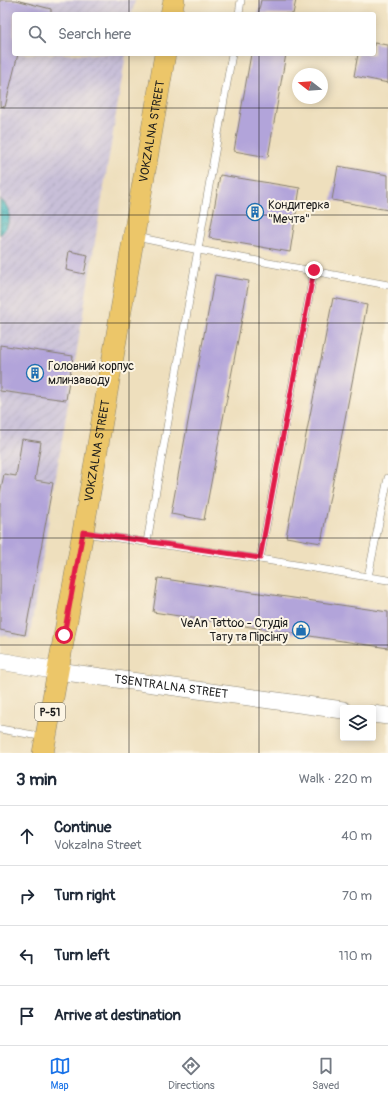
<!DOCTYPE html>
<meta charset="utf-8">
<style>
body{margin:0;font-family:Pangolin,sans-serif;background:#f6f6f7;color:#1f2937}
.controls{position:absolute;right:12px;bottom:12px;display:grid;overflow:hidden;border-radius:4px;box-shadow:0 2px 10px #0003}
.controls button{width:36px;height:36px;display:grid;place-items:center;padding:0;border:0;border-bottom:1px solid #e0e1e3;background:#fff;color:#1f2937;font:20px sans-serif}
.compass{position:absolute;left:292px;top:68px;width:36px;height:36px;border-radius:50%;background:#fff;box-shadow:0 2px 10px #0003;rotate:287deg}
.stop{position:absolute;width:12px;height:12px;margin:-9px;border:3px solid #e11d48;border-radius:50%;background:#fff}
.stop.end{background:#e11d48;border-color:#fff;box-shadow:0 1px 4px #0008}
.list{margin:0;padding:0;list-style:none}
h2{display:flex;justify-content:space-between;align-items:center;height:52px;margin:0;padding:0 16px;font-size:17px}
h2 small{font-size:13px;font-weight:400;color:#747a83}
.list li{display:grid;grid-template-columns:26px 1fr auto;gap:12px;align-items:center;box-sizing:border-box;height:60px;padding:0 16px;border-top:1px solid #e0e1e3}
.list b{display:block;font-size:15px;white-space:nowrap}
.list p{margin:0;font-size:13px;white-space:nowrap;color:#747a83}
.list em{font-size:13px;font-style:normal;color:#747a83}
.icon{flex:none;width:22px;height:22px;fill:none;stroke:currentColor;stroke-width:2;stroke-linecap:round;stroke-linejoin:round}
.map{position:relative;flex:none;width:388px;height:753px;overflow:hidden}
.search{position:absolute;background:#fff;box-shadow:0 2px 10px #0003;left:12px;right:12px;top:12px;height:44px;display:flex;align-items:center;gap:10px;box-sizing:border-box;padding:0 14px;border-radius:4px;color:#747a83;font-size:15px}
.sheet{height:292px;background:#fff}
nav{display:flex;justify-content:space-around;align-items:center;box-sizing:border-box;height:56px;border-top:1px solid #e0e1e3;background:#fff;font-size:11px;color:#747a83}
nav a{display:grid;justify-items:center;gap:2px}
nav .on{color:#1a73e8}
.map>svg:first-child{display:block}
.industrial{fill:url(#industrial-furrows)}
.water{fill:url(#water-waves);stroke:#326a6e}
.building{fill:#b2a4da}
.lines{fill:none;stroke-linecap:round;stroke-linejoin:round}
.service-casing{stroke:#857e6c;stroke-width:8}
.tertiary-casing{stroke:#857e6c;stroke-width:18}
.primary-casing{stroke:#857e6c;stroke-width:22}
.service{stroke:#fff;stroke-width:7}
.tertiary{stroke:#fff;stroke-width:17}
.primary{stroke:#ecc669;stroke-width:21}
.route{stroke:#e11d48;stroke-width:5}
.grid{fill:none;stroke:#1c1c1c;stroke-width:1;stroke-opacity:0.55}
.labels{text-anchor:middle;dominant-baseline:central;stroke-width:4;stroke-linejoin:round;paint-order:stroke}
.shield{fill:#fcf5e5;stroke:#5f5d58;stroke-width:1}
.shield-label{font-size:11px;font-weight:bold;fill:#1c1c1c}
.street-label{font-size:12px;fill:#1c1c1c;stroke:#fcf5e5}
.poi-label{font-size:12px;fill:#1c1c1c;stroke:#fcf5e5;text-anchor:start}
</style>
<div class="map">
<svg width="388" height="753" viewBox="0 0 388 753">
<defs>
<pattern id="industrial-furrows" width="10" height="10" patternUnits="userSpaceOnUse"><rect width="10" height="10" fill="#c8bfd8"/><path d="M-1 1l2-2M0 10L10 0M9 11l2-2" fill="none" stroke="#aba4b9"/></pattern>
<pattern id="water-waves" width="16" height="10" patternUnits="userSpaceOnUse"><rect width="16" height="10" fill="#49b8bf"/><path d="M0 5q4-4 8 0t8 0" fill="none" stroke="#3c959a"/></pattern>
</defs>
<rect width="100%" height="100%" fill="#fcf5e5"/>
<filter id="ink" filterUnits="userSpaceOnUse"><feTurbulence type="fractalNoise" baseFrequency=".025" numOctaves="2"/><feDisplacementMap in="SourceGraphic" scale="8" xChannelSelector="R" yChannelSelector="G"/><feConvolveMatrix kernelMatrix="1 2 1 2 8 2 1 2 1" color-interpolation-filters="sRGB"/></filter>
<filter id="wash" filterUnits="userSpaceOnUse"><feTurbulence type="fractalNoise" baseFrequency=".012" numOctaves="4" result="noise"/><feDisplacementMap in="SourceGraphic" scale="16" xChannelSelector="R" yChannelSelector="G"/><feGaussianBlur stdDeviation="0.9" result="paint"/><feColorMatrix in="noise" values="0 0 0 0 0 0 0 0 0 0 0 0 0 0 0 0 0 1.4 0 .05"/><feComposite in="paint" operator="in"/></filter>
<g filter="url(#wash)">
<rect width="100%" height="100%" fill="#eedfbd"/>
<path class="industrial" d="M 0,0 L 135,0 L 132,14 L 14,14 L 14,54 L 126,54 L 29,639 L 0,635 Z"/>
<path class="water" d="M 0,199 C 13,209 12,224 0,235 Z"/>
<g id="blocks">
<g class="building">
<path d="M 0,0 L 16,0 L 51,9 L 51,14 L 14,14 L 14,54 L 18,54 L 5,107 L 0,106 Z"/>
<path d="M 261,0 L 296,0 L 293,14 L 258,14 Z"/>
<path d="M 374,43 L 388,45 L 388,83 L 354,76 L 358,54 L 374,54 Z"/>
<path d="M 251,54 L 286,54 L 268,157 L 234,151 Z"/>
<path d="M 338,166 L 388,175 L 388,210 L 332,200 Z"/>
<path d="M 220,175 L 300,188 L 290,252 L 209,238 Z"/>
<path d="M 69,251 L 88,255 L 84,274 L 66,270 Z"/>
<path d="M 215,275 L 249,281 L 204,520 L 171,514 Z"/>
<path d="M 333,298 L 367,305 L 321,543 L 286,537 Z"/>
<path d="M 0,345 L 73,356 L 66,400 L 0,391 Z"/>
<path d="M 22,439 L 41,442 L 35,480 L 53,483 L 25,635 L 0,630 L 0,494 L 4,474 L 16,476 Z"/>
<path d="M 158,578 L 388,612 L 388,648 L 153,612 Z"/>
</g>
</g>
</g>
<g filter="url(#ink)">
<use href="#blocks" fill-opacity="0" stroke="#857e6c" stroke-width="1"/>
<g class="lines">
<g class="service-casing">
<g id="service">
<path d="M 239,14 L 241,0"/>
<path d="M 136,237 L 199,250 L 388,285"/>
<path d="M 84,533 L 260,559 L 368,577 L 388,478"/>
<path d="M 147,542 L 232,54"/>
<path d="M 260,559 L 314,270"/>
<path d="M 368,577 L 388,580"/>
<path d="M 0,729 L 45,737"/>
</g>
</g>
<g class="tertiary-casing">
<g id="tertiary">
<path id="s1" d="M 0,661 L 58,671 L 343,710"/>
<path d="M 373,714 L 388,716"/>
</g>
</g>
<g class="primary-casing">
<g id="primary">
<path d="M 171,14 L 174,0"/>
<path id="s2" d="M 43,753 L 83,532 L 165,54"/>
</g>
</g>
<use href="#service" class="service"/>
<use href="#tertiary" class="tertiary"/>
<use href="#primary" class="primary"/>
</g>
</g>
<g class="lines" filter="url(#ink)">
<path class="route" d="M 64,635 L 83,532 L 260,558 L 314,270"/>
</g>
<path class="grid" d="M 129,0 L 129,14M 259,0 L 259,14M 129,54 L 129,753M 259,54 L 259,753M 0,108 L 388,108M 0,215 L 388,215M 0,323 L 388,323M 0,430 L 388,430M 0,538 L 388,538M 0,645 L 388,645"/>
<defs>
<g id="building-ring" transform="scale(0.9)"><circle r="9.5" fill="#fcf5e5" stroke="#1f6fb2" stroke-width="1.5"/><path d="M-4-6H4V6H1V3H-1V6H-4ZM-2.5-4.3h1.7v1.8h-1.7ZM.8-4.3h1.7v1.8H.8ZM-2.5-1h1.7V.8h-1.7ZM.8-1h1.7V.8H.8Z" fill="#1f6fb2"/></g>
<g id="shop-ring" transform="scale(0.9)"><circle r="9.5" fill="#fcf5e5" stroke="#1f6fb2" stroke-width="1.5"/><path d="M-5-2.5h2.3a2.7 3.5 0 0 1 5.4 0H5L5.5 6h-11ZM-1.5-2.5h3a1.5 2.3 0 0 0-3 0Z" fill="#1f6fb2"/></g>
</defs>
<g fill-rule="evenodd">
<use href="#building-ring" x="255" y="212"/>
<use href="#building-ring" x="35" y="373"/>
<use href="#shop-ring" x="301" y="630"/>
</g>
<g class="labels">
<rect class="shield" x="35" y="703" width="30" height="18" rx="3"/>
<g class="shield-label">
<text x="50" y="712">Р-51</text>
</g>
<g class="street-label">
<text stroke="none"><textPath href="#s2" startOffset="631">VOKZALNA STREET</textPath></text>
<text stroke="none"><textPath href="#s2" startOffset="307">VOKZALNA STREET</textPath></text>
<text stroke="none"><textPath href="#s1" startOffset="173">TSENTRALNA STREET</textPath></text>
</g>
<g class="poi-label">
<text x="268" y="205">Кондитерка<tspan x="268" dy="14">"Мечта"</tspan></text>
<text x="48" y="366">Головний корпус<tspan x="48" dy="14">млинзаводу</tspan></text>
<text x="288" y="623" text-anchor="end">VeAn Tattoo - Студія<tspan x="288" dy="14">Тату та Пірсінгу</tspan></text>
</g>
</g>
</svg>
<div class="controls">
<button><svg class="icon" aria-label="layers" viewBox="0 0 24 24"><path d="M12 4l9 5-9 5-9-5zM3 14l9 5 9-5"/></svg></button>
</div>
<svg class="compass" viewBox="-18 -18 36 36"><path d="M0-13l5 13h-10z" fill="#e53935"/><path d="M0 13l5-13h-10z" fill="#747a83"/></svg>
<div class="stop" style="left:64px;top:635px"></div>
<div class="stop end" style="left:314px;top:270px"></div>
<div class="search"><svg class="icon" aria-label="search" viewBox="0 0 24 24"><circle cx="10" cy="10" r="6"/><path d="M15 15l6 6"/></svg>Search here</div>
</div>
<section class="sheet">
<h2>3 min<small>Walk · 220 m</small></h2>
<ul class="list">
<li><svg class="icon" aria-label="ahead" viewBox="0 0 24 24"><path d="M12 20V5M6 11l6-6 6 6"/></svg><div><b>Continue</b><p>Vokzalna Street</p></div><em>40 m</em></li>
<li><svg class="icon" aria-label="right" viewBox="0 0 24 24"><path d="M7 20v-9h11M14 6l5 5-5 5"/></svg><div><b>Turn right</b></div><em>70 m</em></li>
<li><svg class="icon" aria-label="left" viewBox="0 0 24 24"><path d="M17 20v-9H6M10 6l-5 5 5 5"/></svg><div><b>Turn left</b></div><em>110 m</em></li>
<li><svg class="icon" aria-label="arrive" viewBox="0 0 24 24"><path d="M6 21V4h12l-3 4 3 4H6"/></svg><div><b>Arrive at destination</b></div></li>
</ul>
</section>
<nav>
<a class="on"><svg class="icon" aria-label="map" viewBox="0 0 24 24"><path d="M3 6l6-2 6 2 6-2v14l-6 2-6-2-6 2zM9 4v14M15 6v14"/></svg>Map</a>
<a><svg class="icon" aria-label="directions" viewBox="0 0 24 24"><path d="M12 3l9 9-9 9-9-9zM9 14v-3h6M13 9l2 2-2 2"/></svg>Directions</a>
<a><svg class="icon" aria-label="saved" viewBox="0 0 24 24"><path d="M7 4h10v16l-5-4-5 4z"/></svg>Saved</a>
</nav>
